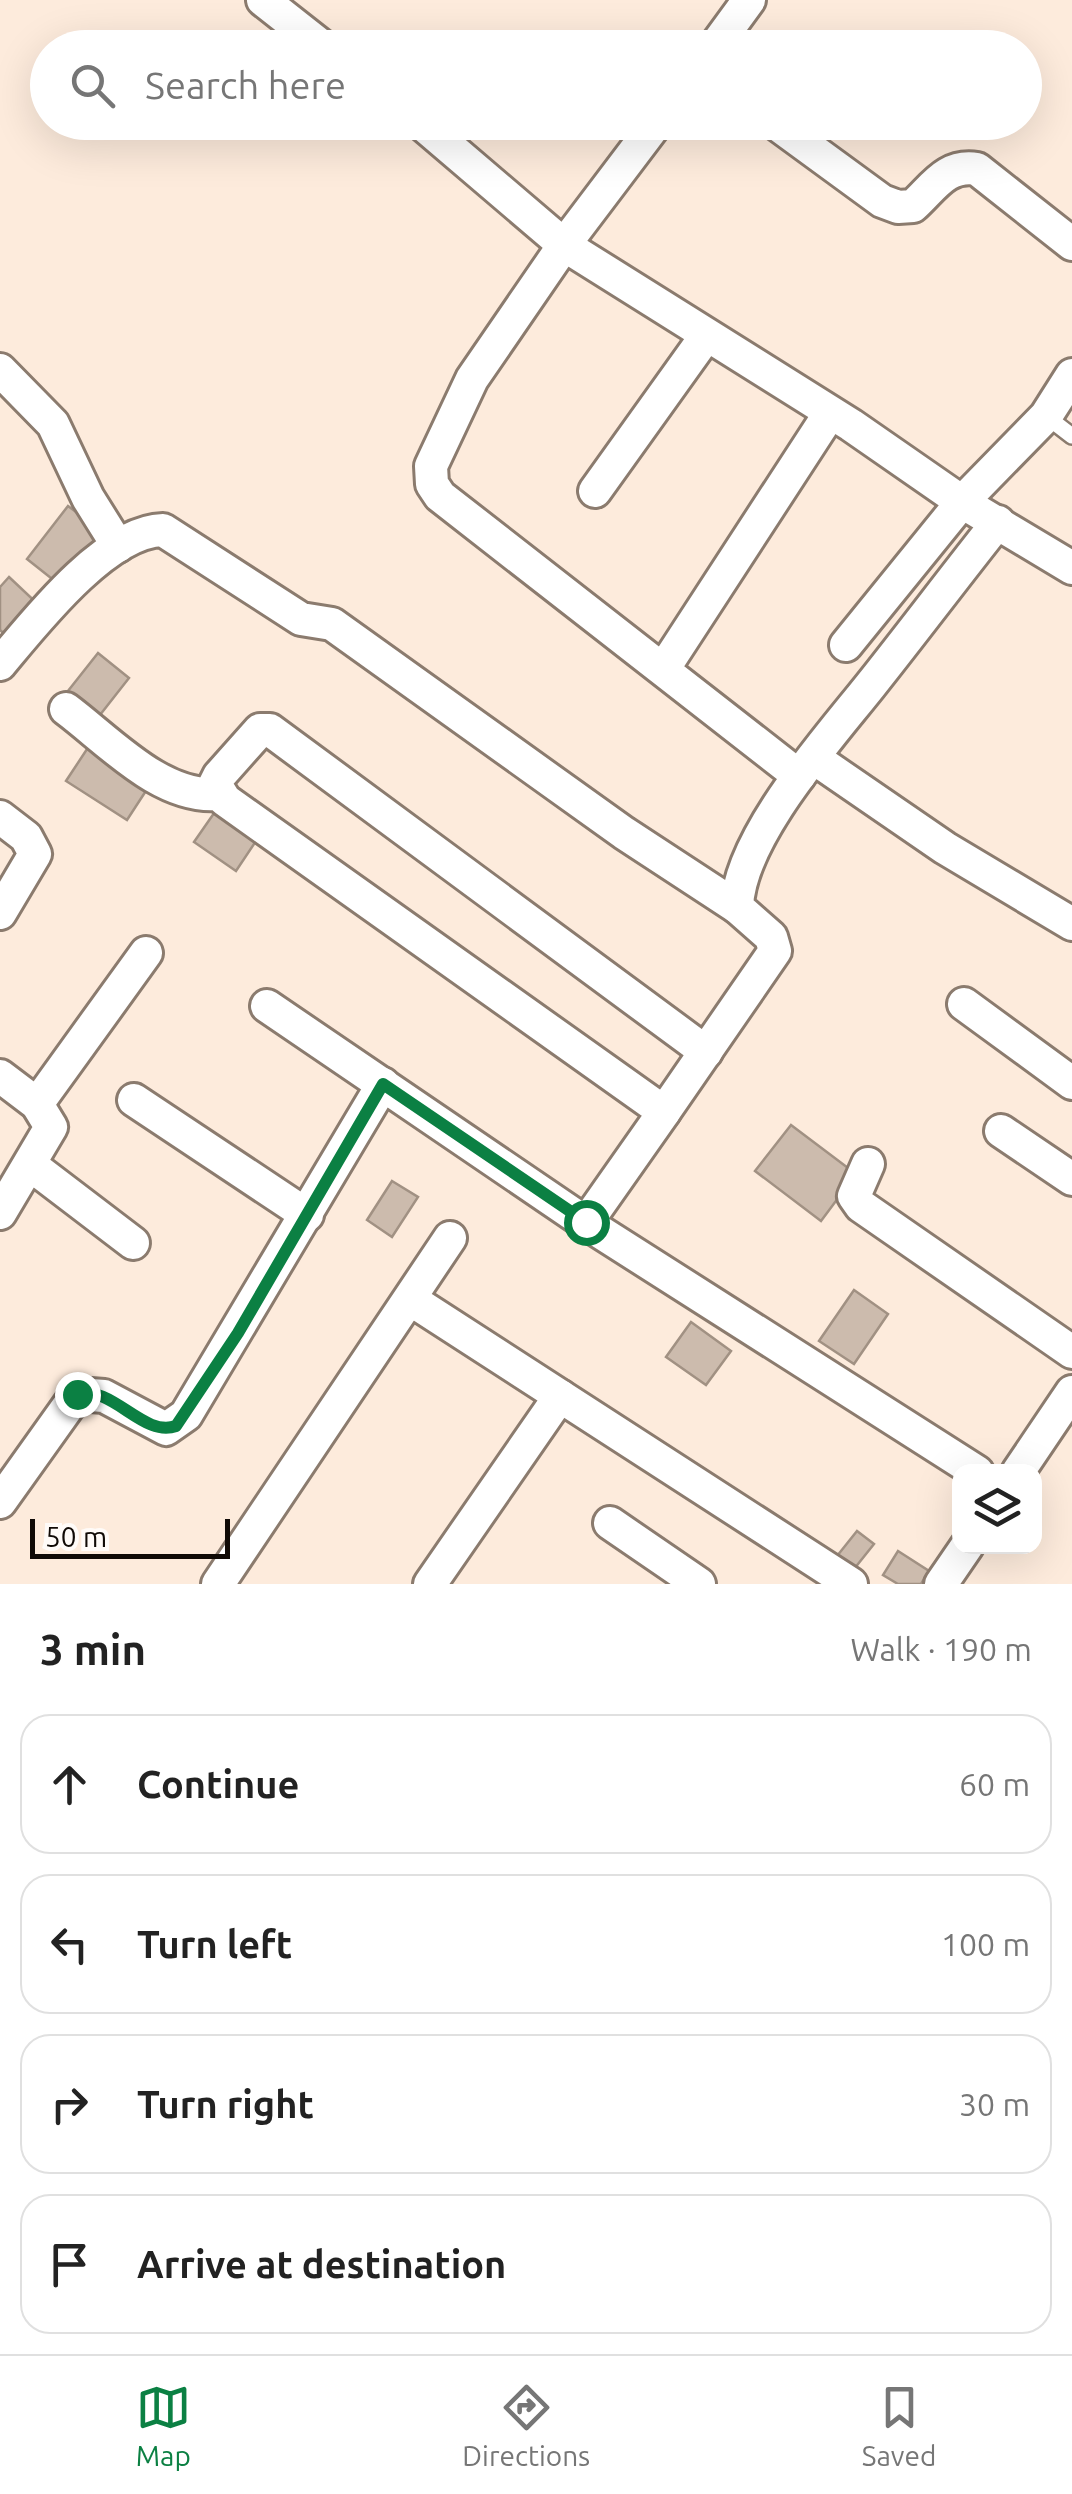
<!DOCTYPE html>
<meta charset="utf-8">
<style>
body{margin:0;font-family:Ubuntu,sans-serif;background:#f2f2f2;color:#222}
.controls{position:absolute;right:30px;bottom:30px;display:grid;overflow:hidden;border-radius:20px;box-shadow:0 10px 40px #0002}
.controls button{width:90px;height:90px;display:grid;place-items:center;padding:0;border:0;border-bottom:2px solid #e0e0e0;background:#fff;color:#222;font:50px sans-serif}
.scale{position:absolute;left:30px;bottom:25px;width:200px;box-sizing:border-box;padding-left:10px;border:5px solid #100a06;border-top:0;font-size:28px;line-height:35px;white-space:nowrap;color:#100a06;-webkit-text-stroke:8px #fffbf8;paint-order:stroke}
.stop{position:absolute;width:30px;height:30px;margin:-22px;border:8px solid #0b8043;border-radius:50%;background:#fff}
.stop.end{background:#0b8043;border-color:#fff;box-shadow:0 2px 10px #0008}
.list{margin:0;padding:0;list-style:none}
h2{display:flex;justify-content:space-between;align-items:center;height:130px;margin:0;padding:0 40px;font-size:42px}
h2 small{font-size:32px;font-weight:400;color:#767676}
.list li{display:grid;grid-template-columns:65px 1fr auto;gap:30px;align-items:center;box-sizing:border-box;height:140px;margin:0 20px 20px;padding:0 20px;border:2px solid #e0e0e0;border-radius:30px}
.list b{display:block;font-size:38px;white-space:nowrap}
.list em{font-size:32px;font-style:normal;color:#767676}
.icon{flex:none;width:55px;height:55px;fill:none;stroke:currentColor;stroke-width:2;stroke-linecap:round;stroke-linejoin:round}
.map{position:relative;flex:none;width:1072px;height:1584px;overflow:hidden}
.search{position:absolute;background:#fff;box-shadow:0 10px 40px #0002;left:30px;right:30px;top:30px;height:110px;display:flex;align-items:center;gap:25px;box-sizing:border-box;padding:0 35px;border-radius:55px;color:#767676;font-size:38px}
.sheet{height:770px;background:#fff}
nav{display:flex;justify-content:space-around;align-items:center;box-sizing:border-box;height:140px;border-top:2px solid #e0e0e0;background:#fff;font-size:28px;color:#767676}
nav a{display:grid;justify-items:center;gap:5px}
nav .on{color:#0b8043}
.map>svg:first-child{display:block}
.building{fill:#ccbbad;stroke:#a19183;stroke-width:2.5}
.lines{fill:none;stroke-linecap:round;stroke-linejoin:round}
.service-casing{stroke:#8b7b6e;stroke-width:20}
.minor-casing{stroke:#8b7b6e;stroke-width:38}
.service{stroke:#fff;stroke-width:15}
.minor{stroke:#fff;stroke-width:32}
.route{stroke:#0b8043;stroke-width:12}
</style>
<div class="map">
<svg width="1072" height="1584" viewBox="0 0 1072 1584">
<rect width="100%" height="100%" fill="#fdebdc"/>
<g class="building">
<path d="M 68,506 L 103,532 L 61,586 L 27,559 Z"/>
<path d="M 9,577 L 42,608 L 12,641 L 0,630 L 0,587 Z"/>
<path d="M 98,653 L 129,678 L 96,720 L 64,696 Z"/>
<path d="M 93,740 L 153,780 L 127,820 L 66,781 Z"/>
<path d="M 219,806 L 260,835 L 236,871 L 194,842 Z"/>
<path d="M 791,1125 L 856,1174 L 821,1221 L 755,1171 Z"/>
<path d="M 392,1181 L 418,1197 L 392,1237 L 367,1220 Z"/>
<path d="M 854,1290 L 888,1314 L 854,1364 L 819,1341 Z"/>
<path d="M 691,1322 L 731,1351 L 706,1385 L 666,1357 Z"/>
<path d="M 857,1531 L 874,1544 L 854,1569 L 837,1556 Z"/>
<path d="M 898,1551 L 929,1571 L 921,1584 L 898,1584 L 883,1575 Z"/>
</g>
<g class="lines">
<g class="service-casing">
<path id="service" d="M 1046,416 L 1072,436"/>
</g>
<g class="minor-casing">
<g id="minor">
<path d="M 263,0 L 324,48"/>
<path d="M 714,48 L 749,0"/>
<path d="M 420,122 L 564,245 L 851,425 L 962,502 L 1072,568"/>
<path d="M 657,122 L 564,245 L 472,379 L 431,466 L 432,484 L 440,496 L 799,776"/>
<path d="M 774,122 L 882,201 L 898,207 L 913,206 C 934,187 946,164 977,169 L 1072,244"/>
<path d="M 0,370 L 53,424 L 88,498 L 118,546"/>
<path d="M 595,491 L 706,336"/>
<path d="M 846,645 L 962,502 L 1046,416 L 1072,375"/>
<path d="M 0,664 C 35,622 106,531 163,530 L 301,619 L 332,624 L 624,833 L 737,907"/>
<path d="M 664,668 L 830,413"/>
<path d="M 66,709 C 109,741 161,799 218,794"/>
<path d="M 814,758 L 945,848 L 1072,924"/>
<path d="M 0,817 L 26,837 L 35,854 L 0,913"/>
<path d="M 964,1004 L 1072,1083"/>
<path d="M 267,1006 L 586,1223 L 977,1472"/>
<path d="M 0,1076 L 37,1104 L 51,1127 L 0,1213"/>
<path d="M 134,1100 L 307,1215"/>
<path d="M 37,1104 L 146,953"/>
<path d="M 664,1112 L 775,951 L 771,937 L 737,907 C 739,838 827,740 870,686 C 913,632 955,576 998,522"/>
<path d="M 1001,1131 L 1072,1179"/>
<path d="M 868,1164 L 854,1196 L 861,1206 L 1072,1352"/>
<path d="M 32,1166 L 133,1243"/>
<path d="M 586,1223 L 664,1112 L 225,800 L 215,784 L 219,776 L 260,730 L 270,730 L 706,1052"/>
<path d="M 410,1299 L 851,1584"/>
<path d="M 1018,1472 L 1072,1392"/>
<path d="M 0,1502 L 77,1394 L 104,1396 L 166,1429 L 186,1415 L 383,1084"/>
<path d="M 610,1523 L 699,1584"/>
<path d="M 218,1584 L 450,1238"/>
<path d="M 430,1584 L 560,1396"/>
<path d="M 941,1584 L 967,1546"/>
</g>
</g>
<use href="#service" class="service"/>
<use href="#minor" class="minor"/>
</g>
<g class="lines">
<path class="route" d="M 77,1394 C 113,1385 143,1438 176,1426 L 238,1333 L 383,1084 L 586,1222"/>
</g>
</svg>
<div class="controls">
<button><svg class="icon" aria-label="layers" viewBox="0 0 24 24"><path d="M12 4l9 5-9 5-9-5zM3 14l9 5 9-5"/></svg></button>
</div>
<div class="scale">50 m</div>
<div class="stop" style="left:586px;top:1222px"></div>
<div class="stop end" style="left:77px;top:1394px"></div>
<div class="search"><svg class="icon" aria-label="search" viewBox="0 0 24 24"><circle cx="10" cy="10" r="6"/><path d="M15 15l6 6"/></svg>Search here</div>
</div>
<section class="sheet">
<h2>3 min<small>Walk · 190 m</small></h2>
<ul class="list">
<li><svg class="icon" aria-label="ahead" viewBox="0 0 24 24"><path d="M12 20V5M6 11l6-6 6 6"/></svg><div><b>Continue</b></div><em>60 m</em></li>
<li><svg class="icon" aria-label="left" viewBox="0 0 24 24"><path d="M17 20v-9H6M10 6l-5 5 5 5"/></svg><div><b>Turn left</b></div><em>100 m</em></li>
<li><svg class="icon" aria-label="right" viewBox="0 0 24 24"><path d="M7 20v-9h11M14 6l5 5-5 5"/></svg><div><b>Turn right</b></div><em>30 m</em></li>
<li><svg class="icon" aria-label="arrive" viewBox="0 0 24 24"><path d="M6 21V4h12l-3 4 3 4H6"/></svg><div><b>Arrive at destination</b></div></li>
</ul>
</section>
<nav>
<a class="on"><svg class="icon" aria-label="map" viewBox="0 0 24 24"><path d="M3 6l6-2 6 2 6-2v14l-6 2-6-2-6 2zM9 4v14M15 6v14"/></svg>Map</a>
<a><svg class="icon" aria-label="directions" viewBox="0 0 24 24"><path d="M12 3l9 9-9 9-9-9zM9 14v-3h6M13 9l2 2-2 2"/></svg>Directions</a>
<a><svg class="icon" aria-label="saved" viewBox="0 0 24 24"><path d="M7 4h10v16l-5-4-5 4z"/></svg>Saved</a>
</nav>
